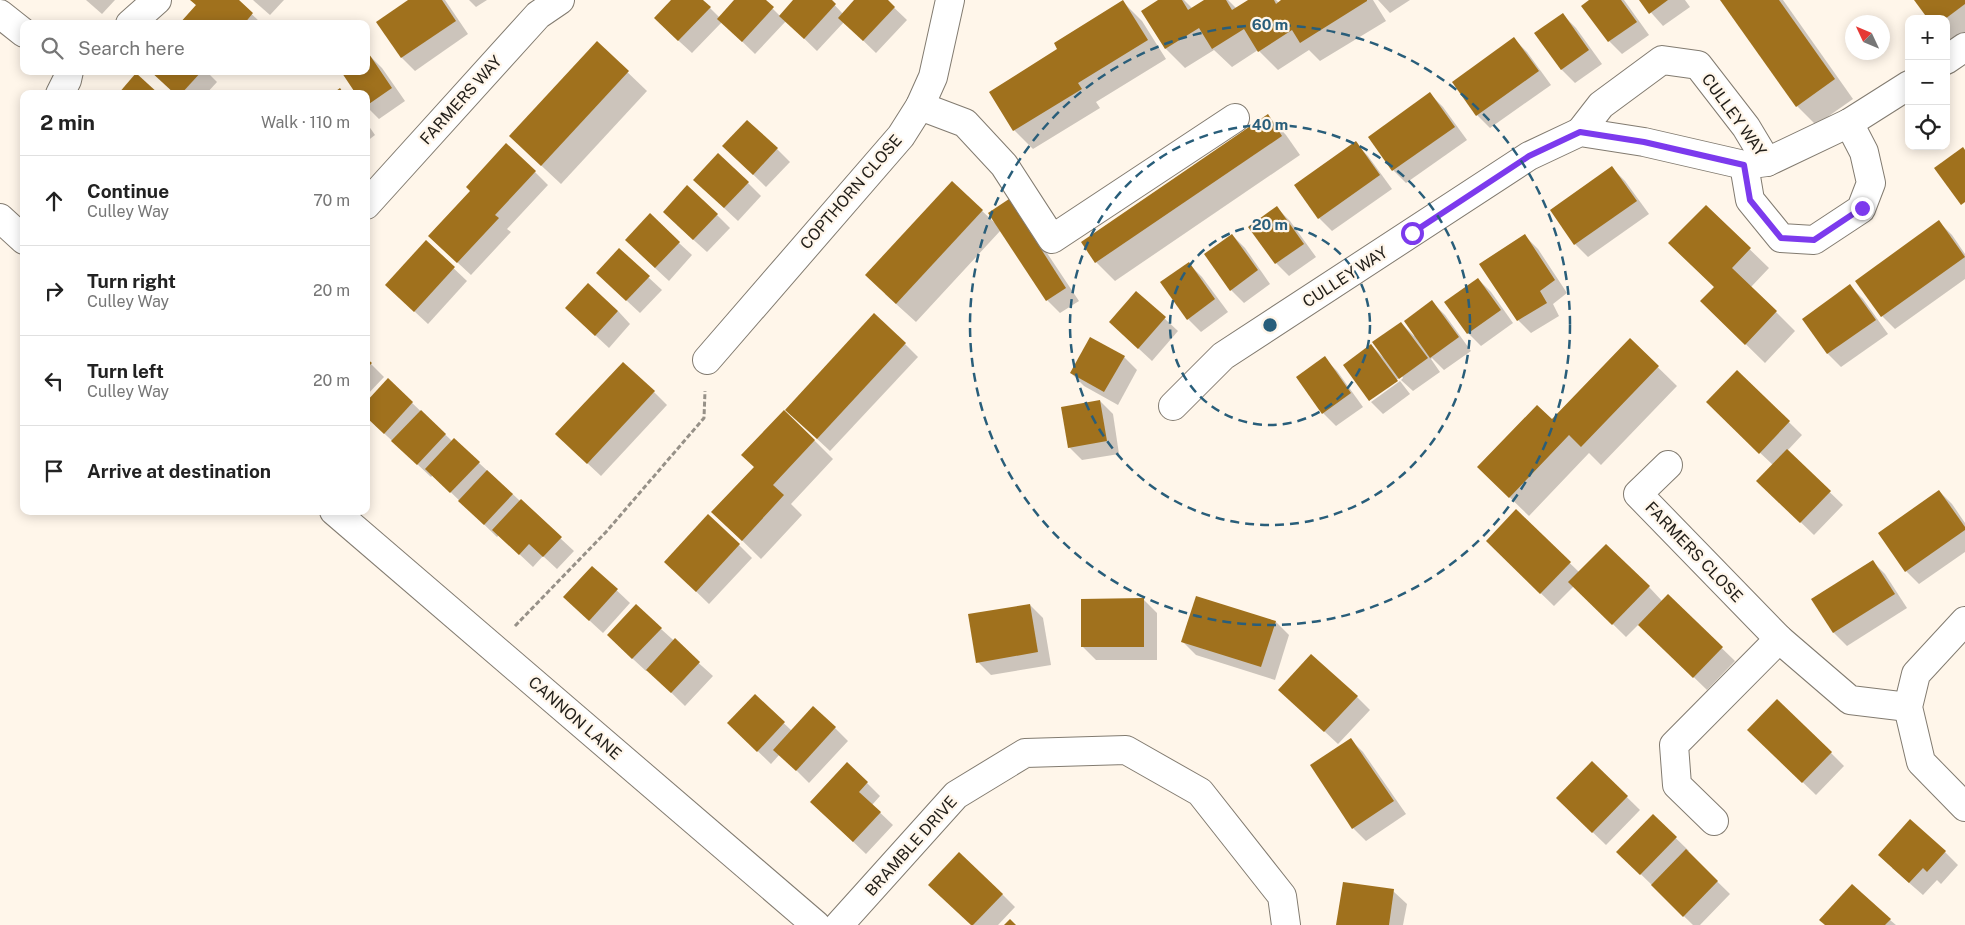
<!DOCTYPE html>
<meta charset="utf-8">
<style>
body{margin:0;font-family:"Public Sans",sans-serif;background:#f6f6f6;color:#222}
.controls{position:absolute;right:15px;top:15px;display:grid;overflow:hidden;border-radius:10px;box-shadow:0 2px 12px #0003}
.controls button{width:45px;height:45px;display:grid;place-items:center;padding:0;border:0;border-bottom:1px solid #e0e0e0;background:#fff;color:#222;font:25px sans-serif}
.compass{position:absolute;left:1845px;top:15px;width:45px;height:45px;border-radius:50%;background:#fff;box-shadow:0 2px 12px #0003;rotate:314deg}
.stop{position:absolute;width:15px;height:15px;margin:-11px;border:4px solid #7c3aed;border-radius:50%;background:#fff}
.stop.end{background:#7c3aed;border-color:#fff;box-shadow:0 1px 5px #0008}
.list{margin:0;padding:0;list-style:none}
h2{display:flex;justify-content:space-between;align-items:center;height:65px;margin:0;padding:0 20px;font-size:21px}
h2 small{font-size:16px;font-weight:400;color:#767676}
.list li{display:grid;grid-template-columns:32px 1fr auto;gap:15px;align-items:center;box-sizing:border-box;height:90px;padding:0 20px;border-top:1px solid #e0e0e0}
.list b{display:block;font-size:19px;white-space:nowrap}
.list p{margin:0;font-size:16px;white-space:nowrap;color:#767676}
.list em{font-size:16px;font-style:normal;color:#767676}
.icon{flex:none;width:28px;height:28px;fill:none;stroke:currentColor;stroke-width:2;stroke-linecap:round;stroke-linejoin:round}
.map{position:relative;flex:none;width:1965px;height:925px;overflow:hidden}
.search{position:absolute;background:#fff;box-shadow:0 2px 12px #0003;left:20px;top:20px;width:350px;height:55px;display:flex;align-items:center;gap:12px;box-sizing:border-box;padding:0 18px;border-radius:10px;color:#767676;font-size:19px}
.panel{position:absolute;background:#fff;box-shadow:0 2px 12px #0003;left:20px;top:90px;width:350px;height:425px;border-radius:10px}
.map>svg:first-child{display:block}
.shadow{fill:#0003}
.building{fill:#a0711d}
.lines{fill:none;stroke-linecap:round;stroke-linejoin:round}
.minor-casing{stroke:#827b70;stroke-width:30}
.path{stroke:#979188;stroke-width:3;stroke-dasharray:5 2.5;stroke-linecap:butt}
.minor{stroke:#fff;stroke-width:28}
.route{stroke:#7c3aed;stroke-width:6}
.ring{fill:none;stroke:#295e7a;stroke-width:2.5;stroke-dasharray:9 6}
.labels{text-anchor:middle;dominant-baseline:central;stroke-width:4.5;stroke-linejoin:round;paint-order:stroke}
.street-label{font-size:16px;fill:#23201b;stroke:#fff6ea}
.centre{fill:#295e7a;stroke:#fff6ea;stroke-width:2.5}
.ring-label{font-size:15px;text-anchor:middle;font-weight:bold;fill:#295e7a;stroke:#fff6ea;stroke-width:4.5;stroke-linejoin:round;paint-order:stroke}
</style>
<div class="map">
<svg width="1965" height="925" viewBox="0 0 1965 925">
<rect width="100%" height="100%" fill="#fff6ea"/>
<g class="shadow">
<path d="M 86,0 L 115,0 L 102,14 Z"/>
<path d="M 191,0 L 237,0 L 262,24 L 181,24 L 197,6 Z"/>
<path d="M 253,0 L 284,0 L 270,15 Z"/>
<path d="M 410,0 L 445,0 L 468,34 L 415,71 L 402,58 Z"/>
<path d="M 469,0 L 487,0 L 476,7 Z"/>
<path d="M 672,0 L 702,0 L 720,18 L 736,0 L 764,0 L 780,16 L 795,0 L 830,0 L 843,14 L 856,0 L 886,0 L 907,20 L 876,53 L 844,22 L 817,51 L 786,21 L 755,54 L 722,22 L 692,53 L 668,31 Z"/>
<path d="M 1160,0 L 1184,0 L 1193,9 L 1207,0 L 1228,0 L 1236,8 L 1250,0 L 1276,0 L 1279,3 L 1284,0 L 1373,0 L 1386,21 L 1320,61 L 1309,50 L 1278,70 L 1258,50 L 1232,67 L 1214,50 L 1185,68 L 1166,49 L 1142,11 Z"/>
<path d="M 1378,0 L 1410,0 L 1390,13 Z"/>
<path d="M 1591,0 L 1624,0 L 1649,35 L 1622,54 L 1609,41 Z"/>
<path d="M 1640,0 L 1685,0 L 1690,7 L 1663,26 Z"/>
<path d="M 1722,0 L 1783,0 L 1853,99 L 1816,125 L 1797,106 Z"/>
<path d="M 1916,0 L 1965,0 L 1965,37 L 1953,45 L 1946,38 L 1946,19 L 1929,19 Z"/>
<path d="M 1123,2 L 1142,21 L 1166,59 L 1096,102 L 1100,108 L 1033,149 L 1014,130 L 990,92 L 1059,49 Z"/>
<path d="M 1563,15 L 1576,28 L 1602,64 L 1575,83 L 1562,70 Z"/>
<path d="M 1514,39 L 1527,52 L 1551,85 L 1490,128 L 1477,115 L 1454,82 Z"/>
<path d="M 597,43 L 647,91 L 561,184 L 530,155 Z"/>
<path d="M 369,55 L 382,68 L 405,101 L 379,119 L 366,106 L 366,94 L 344,73 L 346,71 L 366,71 Z"/>
<path d="M 151,71 L 206,71 L 217,82 L 206,94 L 175,94 Z"/>
<path d="M 1430,94 L 1443,107 L 1467,140 L 1406,183 L 1393,170 L 1370,137 Z"/>
<path d="M 1268,116 L 1286,135 L 1300,155 L 1115,281 L 1096,262 Z"/>
<path d="M 366,122 L 375,135 L 366,142 Z"/>
<path d="M 1355,143 L 1368,156 L 1392,189 L 1332,231 L 1319,218 L 1295,185 Z"/>
<path d="M 777,149 L 790,162 L 766,187 L 737,159 Z"/>
<path d="M 1612,168 L 1625,181 L 1649,214 L 1588,257 L 1575,244 Z"/>
<path d="M 535,172 L 548,185 L 507,229 L 511,232 L 471,275 L 443,249 Z"/>
<path d="M 748,183 L 761,196 L 738,221 L 708,193 Z"/>
<path d="M 952,183 L 996,224 L 1008,201 L 1021,214 L 1079,301 L 1060,313 L 1047,300 L 1001,230 L 916,322 L 885,294 Z"/>
<path d="M 1706,207 L 1769,268 L 1751,287 L 1795,331 L 1765,363 L 1721,320 Z"/>
<path d="M 1277,208 L 1290,221 L 1316,257 L 1289,276 L 1276,263 Z"/>
<path d="M 717,215 L 730,228 L 707,252 L 677,225 Z"/>
<path d="M 1939,222 L 1952,235 L 1965,254 L 1965,279 L 1895,329 L 1882,316 Z"/>
<path d="M 1232,235 L 1245,248 L 1270,284 L 1244,303 L 1231,290 Z"/>
<path d="M 1525,236 L 1538,249 L 1567,293 L 1553,304 L 1559,316 L 1531,333 L 1518,320 Z"/>
<path d="M 426,242 L 467,281 L 428,324 L 400,298 Z"/>
<path d="M 679,243 L 692,255 L 669,281 L 639,253 Z"/>
<path d="M 619,250 L 662,290 L 640,313 L 611,286 Z"/>
<path d="M 1189,264 L 1202,277 L 1228,312 L 1201,332 L 1188,319 Z"/>
<path d="M 1478,279 L 1491,292 L 1513,323 L 1481,346 L 1468,333 Z"/>
<path d="M 1850,286 L 1863,299 L 1888,334 L 1841,367 L 1828,354 L 1804,319 Z"/>
<path d="M 1137,293 L 1178,331 L 1152,361 L 1110,322 Z"/>
<path d="M 1432,302 L 1445,315 L 1471,351 L 1444,370 L 1432,358 L 1431,359 L 1440,372 L 1413,391 L 1401,380 L 1403,378 L 1402,376 L 1370,399 L 1370,401 L 1344,365 L 1371,345 L 1383,357 L 1401,323 L 1414,336 Z"/>
<path d="M 618,311 L 630,324 L 609,348 L 580,321 Z"/>
<path d="M 1630,340 L 1677,386 L 1601,465 L 1589,453 L 1529,516 L 1498,486 L 1552,421 Z"/>
<path d="M 905,344 L 918,357 L 830,451 L 799,422 Z"/>
<path d="M 1124,357 L 1137,370 L 1118,405 L 1084,386 L 1071,373 Z"/>
<path d="M 1324,358 L 1337,371 L 1363,407 L 1336,426 L 1323,413 L 1297,377 Z"/>
<path d="M 366,359 L 384,377 L 366,396 Z"/>
<path d="M 1737,371 L 1802,435 L 1787,451 L 1843,505 L 1814,535 L 1758,481 L 1773,465 L 1720,415 Z"/>
<path d="M 388,380 L 452,441 L 479,463 L 574,551 L 557,569 L 543,556 L 533,567 L 499,535 L 497,537 L 433,475 L 431,477 L 373,423 Z"/>
<path d="M 1400,381 L 1410,394 L 1383,414 L 1371,402 Z"/>
<path d="M 654,392 L 667,405 L 601,476 L 570,447 Z"/>
<path d="M 1100,401 L 1113,414 L 1119,454 L 1082,460 L 1069,447 Z"/>
<path d="M 814,440 L 833,459 L 791,504 L 802,515 L 761,559 L 713,512 Z"/>
<path d="M 1939,491 L 1952,504 L 1965,523 L 1965,552 L 1919,584 L 1906,571 L 1879,533 Z"/>
<path d="M 1516,511 L 1580,573 L 1649,587 L 1663,602 L 1668,596 L 1735,661 L 1707,690 L 1639,624 L 1626,637 L 1574,586 L 1554,606 L 1500,554 Z"/>
<path d="M 739,545 L 752,558 L 709,604 L 679,575 Z"/>
<path d="M 1872,561 L 1885,574 L 1907,608 L 1847,646 L 1834,633 L 1813,599 Z"/>
<path d="M 592,567 L 630,603 L 603,633 L 578,610 Z"/>
<path d="M 1144,600 L 1157,613 L 1157,660 L 1096,660 L 1083,647 Z"/>
<path d="M 1030,605 L 1043,618 L 1051,665 L 991,675 L 978,662 Z"/>
<path d="M 1276,622 L 1289,635 L 1275,680 L 1196,655 L 1183,642 Z"/>
<path d="M 661,629 L 713,676 L 685,706 L 648,670 L 646,671 L 621,648 Z"/>
<path d="M 755,696 L 792,731 L 835,728 L 848,741 L 809,783 L 780,754 L 771,764 L 742,736 Z"/>
<path d="M 1357,697 L 1370,710 L 1338,744 L 1293,702 Z"/>
<path d="M 1350,739 L 1363,752 L 1406,814 L 1366,841 L 1353,828 Z"/>
<path d="M 1762,743 L 1831,753 L 1844,766 L 1816,795 Z"/>
<path d="M 1592,763 L 1640,810 L 1606,845 L 1557,798 Z"/>
<path d="M 867,783 L 880,796 L 872,805 L 893,825 L 866,854 L 825,815 Z"/>
<path d="M 1653,816 L 1689,851 L 1687,852 L 1730,894 L 1700,925 L 1693,925 L 1618,852 Z"/>
<path d="M 1945,852 L 1958,865 L 1941,884 L 1937,880 L 1923,895 L 1892,868 Z"/>
<path d="M 1852,885 L 1890,920 L 1896,925 L 1827,925 Z"/>
<path d="M 1393,891 L 1407,904 L 1403,925 L 1338,925 Z"/>
<path d="M 1002,894 L 1015,907 L 998,925 L 972,925 Z"/>
</g>
<g class="building">
<path d="M 190,0 L 239,0 L 253,13 L 244,24 L 179,24 L 196,5 Z"/>
<path d="M 408,0 L 442,0 L 456,21 L 401,58 L 376,22 Z"/>
<path d="M 671,0 L 703,0 L 711,7 L 678,41 L 654,18 Z"/>
<path d="M 734,0 L 766,0 L 774,7 L 742,42 L 717,19 Z"/>
<path d="M 793,0 L 832,0 L 836,4 L 804,39 L 779,16 Z"/>
<path d="M 854,0 L 888,0 L 895,7 L 863,41 L 838,18 Z"/>
<path d="M 1123,0 L 1148,40 L 1078,83 L 1082,89 L 1013,131 L 989,92 L 1057,49 L 1054,43 Z"/>
<path d="M 1158,0 L 1182,0 L 1188,10 L 1204,0 L 1226,0 L 1232,10 L 1248,0 L 1274,0 L 1276,4 L 1281,0 L 1367,0 L 1367,1 L 1300,43 L 1292,30 L 1258,52 L 1244,29 L 1212,49 L 1199,28 L 1165,49 L 1141,11 Z"/>
<path d="M 1589,0 L 1621,0 L 1637,22 L 1608,42 L 1581,6 Z"/>
<path d="M 1639,0 L 1668,0 L 1649,14 Z"/>
<path d="M 1720,0 L 1779,0 L 1835,79 L 1796,107 Z"/>
<path d="M 1914,0 L 1965,0 L 1965,4 L 1945,19 L 1928,19 Z"/>
<path d="M 1563,13 L 1589,50 L 1561,70 L 1534,33 Z"/>
<path d="M 1514,37 L 1539,71 L 1476,116 L 1452,82 Z"/>
<path d="M 597,41 L 629,71 L 541,166 L 509,136 Z"/>
<path d="M 369,54 L 392,88 L 366,106 L 366,94 L 356,94 L 342,73 L 366,71 L 366,56 Z"/>
<path d="M 150,71 L 202,71 L 181,94 L 175,94 Z"/>
<path d="M 136,73 L 159,94 L 118,94 Z"/>
<path d="M 340,88 L 344,94 L 332,94 Z"/>
<path d="M 1430,92 L 1455,127 L 1392,171 L 1368,137 Z"/>
<path d="M 1268,114 L 1282,136 L 1095,263 L 1081,242 Z"/>
<path d="M 747,120 L 778,148 L 753,175 L 722,146 Z"/>
<path d="M 1356,141 L 1380,175 L 1318,219 L 1294,185 Z"/>
<path d="M 506,143 L 536,171 L 495,215 L 499,218 L 457,263 L 428,236 L 470,191 L 466,187 Z"/>
<path d="M 1963,147 L 1965,150 L 1965,202 L 1961,205 L 1934,168 Z"/>
<path d="M 718,153 L 749,182 L 724,208 L 693,180 Z"/>
<path d="M 1612,166 L 1637,201 L 1574,245 L 1550,210 Z"/>
<path d="M 952,181 L 983,210 L 896,304 L 865,275 Z"/>
<path d="M 687,185 L 718,214 L 693,240 L 663,212 Z"/>
<path d="M 1009,199 L 1066,288 L 1046,301 L 988,213 Z"/>
<path d="M 1706,205 L 1751,248 L 1732,268 L 1777,311 L 1745,345 L 1700,301 L 1714,287 L 1668,243 Z"/>
<path d="M 1277,206 L 1304,244 L 1275,264 L 1248,227 Z"/>
<path d="M 650,213 L 680,242 L 655,268 L 625,240 Z"/>
<path d="M 1939,220 L 1965,257 L 1881,317 L 1855,281 Z"/>
<path d="M 1232,234 L 1258,270 L 1230,291 L 1204,254 Z"/>
<path d="M 1525,234 L 1555,280 L 1540,291 L 1547,303 L 1517,321 L 1479,264 Z"/>
<path d="M 426,240 L 455,267 L 414,312 L 385,285 Z"/>
<path d="M 619,248 L 650,276 L 626,301 L 596,273 Z"/>
<path d="M 1189,262 L 1215,299 L 1187,320 L 1160,282 Z"/>
<path d="M 1478,278 L 1501,310 L 1467,334 L 1444,302 Z"/>
<path d="M 588,283 L 618,311 L 595,336 L 565,308 Z"/>
<path d="M 1850,284 L 1876,320 L 1827,354 L 1802,319 Z"/>
<path d="M 1136,291 L 1166,317 L 1138,349 L 1109,322 Z"/>
<path d="M 1432,300 L 1459,337 L 1430,358 L 1404,321 Z"/>
<path d="M 874,313 L 906,343 L 817,439 L 785,410 Z"/>
<path d="M 1401,322 L 1428,358 L 1399,379 L 1372,342 Z"/>
<path d="M 1090,337 L 1125,356 L 1104,392 L 1070,373 Z"/>
<path d="M 1630,338 L 1659,366 L 1581,447 L 1569,435 L 1509,498 L 1477,467 L 1537,405 L 1552,419 Z"/>
<path d="M 1371,344 L 1398,381 L 1369,401 L 1343,365 Z"/>
<path d="M 1325,356 L 1351,393 L 1322,414 L 1296,377 Z"/>
<path d="M 366,358 L 372,363 L 366,369 Z"/>
<path d="M 623,362 L 655,391 L 587,464 L 555,434 Z"/>
<path d="M 1737,370 L 1790,421 L 1759,454 L 1706,402 Z"/>
<path d="M 388,378 L 413,402 L 384,434 L 366,417 L 366,402 Z"/>
<path d="M 1100,400 L 1107,441 L 1068,448 L 1061,407 Z"/>
<path d="M 421,410 L 446,434 L 417,465 L 391,441 Z"/>
<path d="M 784,410 L 815,440 L 773,485 L 784,495 L 742,541 L 711,512 L 754,467 L 741,455 Z"/>
<path d="M 454,438 L 480,462 L 450,493 L 425,469 Z"/>
<path d="M 1787,449 L 1831,491 L 1800,523 L 1756,481 Z"/>
<path d="M 487,470 L 513,494 L 484,525 L 458,501 Z"/>
<path d="M 1939,490 L 1965,527 L 1965,530 L 1905,572 L 1878,533 Z"/>
<path d="M 521,499 L 562,537 L 543,557 L 529,544 L 519,555 L 492,530 Z"/>
<path d="M 1516,509 L 1571,562 L 1540,594 L 1486,541 Z"/>
<path d="M 708,514 L 740,544 L 696,592 L 664,562 Z"/>
<path d="M 1606,544 L 1650,586 L 1612,625 L 1568,582 Z"/>
<path d="M 1873,560 L 1895,594 L 1833,633 L 1811,599 Z"/>
<path d="M 592,566 L 618,589 L 589,621 L 563,597 Z"/>
<path d="M 1668,594 L 1723,647 L 1693,678 L 1638,625 Z"/>
<path d="M 1196,596 L 1276,621 L 1261,667 L 1181,642 Z"/>
<path d="M 1144,598 L 1144,647 L 1081,647 L 1081,599 Z"/>
<path d="M 636,604 L 662,628 L 632,659 L 607,635 Z"/>
<path d="M 1030,604 L 1038,652 L 976,663 L 968,614 Z"/>
<path d="M 675,638 L 700,662 L 671,693 L 646,670 Z"/>
<path d="M 1311,654 L 1358,696 L 1324,732 L 1278,690 Z"/>
<path d="M 755,694 L 785,722 L 757,752 L 727,723 Z"/>
<path d="M 1777,699 L 1832,752 L 1802,783 L 1747,730 Z"/>
<path d="M 813,706 L 836,727 L 796,771 L 773,750 Z"/>
<path d="M 1351,738 L 1394,801 L 1352,829 L 1310,765 Z"/>
<path d="M 1592,761 L 1628,796 L 1592,833 L 1556,798 Z"/>
<path d="M 847,762 L 868,782 L 859,792 L 881,812 L 853,842 L 810,802 Z"/>
<path d="M 1653,814 L 1677,837 L 1640,875 L 1616,852 Z"/>
<path d="M 1910,819 L 1946,851 L 1927,872 L 1923,868 L 1909,883 L 1878,855 Z"/>
<path d="M 1686,849 L 1718,881 L 1683,917 L 1651,885 Z"/>
<path d="M 959,852 L 1003,894 L 973,925 L 971,925 L 928,885 Z"/>
<path d="M 1343,882 L 1394,889 L 1389,925 L 1336,925 Z"/>
<path d="M 1852,884 L 1891,919 L 1885,925 L 1825,925 L 1819,920 Z"/>
<path d="M 1010,919 L 1016,925 L 1004,925 Z"/>
</g>
<g class="lines">
<g class="minor-casing">
<g id="minor">
<path d="M 0,14 L 24,33"/>
<path d="M 130,24 L 157,0"/>
<path d="M 1946,60 L 1965,47"/>
<path d="M 60,94 L 67,80 L 69,71"/>
<path d="M 920,106 L 965,123 L 1004,165 L 1052,239 L 1235,118"/>
<path d="M 1580,132 L 1601,105 L 1662,60 L 1698,65 L 1746,127 L 1767,162"/>
<path d="M 1744,165 L 1750,200 L 1781,238 L 1814,240 L 1861,209 L 1871,183 L 1864,152 L 1849,123"/>
<path d="M 366,205 L 538,15 L 560,0"/>
<path d="M 0,218 L 24,240"/>
<path d="M 707,360 L 901,136 L 920,106 L 933,77 L 950,0"/>
<path d="M 1173,406 L 1223,356 L 1529,156 L 1580,132 L 1644,142 L 1744,165 L 1767,162 L 1849,123 L 1909,85"/>
<path d="M 1668,465 L 1638,494 L 1779,639 L 1850,700 L 1908,707"/>
<path d="M 334,511 L 816,925"/>
<path d="M 1965,621 L 1916,674 L 1908,707 L 1921,762 L 1965,807"/>
<path d="M 1714,821 L 1677,785 L 1674,745 L 1779,639"/>
<path d="M 839,925 L 956,795 L 1025,753 L 1126,750 L 1200,792 L 1282,896 L 1286,925"/>
</g>
</g>
<path class="path" d="M 515,626 L 606,532 L 704,418 L 705,391"/>
<use href="#minor" class="minor"/>
</g>
<g class="lines">
<path class="route" d="M 1412,233 L 1529,156 L 1580,132 L 1644,142 L 1744,165 L 1750,200 L 1781,238 L 1814,240 L 1862,208"/>
</g>
<g class="ring">
<circle cx="1270" cy="325" r="100"/>
<circle cx="1270" cy="325" r="200"/>
<circle cx="1270" cy="325" r="300"/>
</g>
<g class="labels">
<g class="street-label">
<text transform="translate(461 100) rotate(-48)">FARMERS WAY</text>
<text transform="translate(1734 115) rotate(54)">CULLEY WAY</text>
<text transform="translate(851 192) rotate(-49)">COPTHORN CLOSE</text>
<text transform="translate(1345 277) rotate(-33)">CULLEY WAY</text>
<text transform="translate(1694 552) rotate(46)">FARMERS CLOSE</text>
<text transform="translate(575 718) rotate(41)">CANNON LANE</text>
<text transform="translate(911 846) rotate(-48)">BRAMBLE DRIVE</text>
</g>
</g>
<circle cx="1270" cy="325" r="8" class="centre"/>
<g class="ring-label">
<text x="1270" y="30">60 m</text>
<text x="1270" y="130">40 m</text>
<text x="1270" y="230">20 m</text>
</g>
</svg>
<div class="controls">
<button>+</button>
<button>−</button>
<button><svg class="icon" aria-label="locate" viewBox="0 0 24 24"><circle cx="12" cy="12" r="6"/><path d="M12 2v4M12 18v4M2 12h4M18 12h4"/></svg></button>
</div>
<svg class="compass" viewBox="-18 -18 36 36"><path d="M0-13l5 13h-10z" fill="#e53935"/><path d="M0 13l5-13h-10z" fill="#767676"/></svg>
<div class="stop" style="left:1412px;top:233px"></div>
<div class="stop end" style="left:1862px;top:208px"></div>
<div class="search"><svg class="icon" aria-label="search" viewBox="0 0 24 24"><circle cx="10" cy="10" r="6"/><path d="M15 15l6 6"/></svg>Search here</div>
<section class="panel">
<h2>2 min<small>Walk · 110 m</small></h2>
<ul class="list">
<li><svg class="icon" aria-label="ahead" viewBox="0 0 24 24"><path d="M12 20V5M6 11l6-6 6 6"/></svg><div><b>Continue</b><p>Culley Way</p></div><em>70 m</em></li>
<li><svg class="icon" aria-label="right" viewBox="0 0 24 24"><path d="M7 20v-9h11M14 6l5 5-5 5"/></svg><div><b>Turn right</b><p>Culley Way</p></div><em>20 m</em></li>
<li><svg class="icon" aria-label="left" viewBox="0 0 24 24"><path d="M17 20v-9H6M10 6l-5 5 5 5"/></svg><div><b>Turn left</b><p>Culley Way</p></div><em>20 m</em></li>
<li><svg class="icon" aria-label="arrive" viewBox="0 0 24 24"><path d="M6 21V4h12l-3 4 3 4H6"/></svg><div><b>Arrive at destination</b></div></li>
</ul>
</section>
</div>
